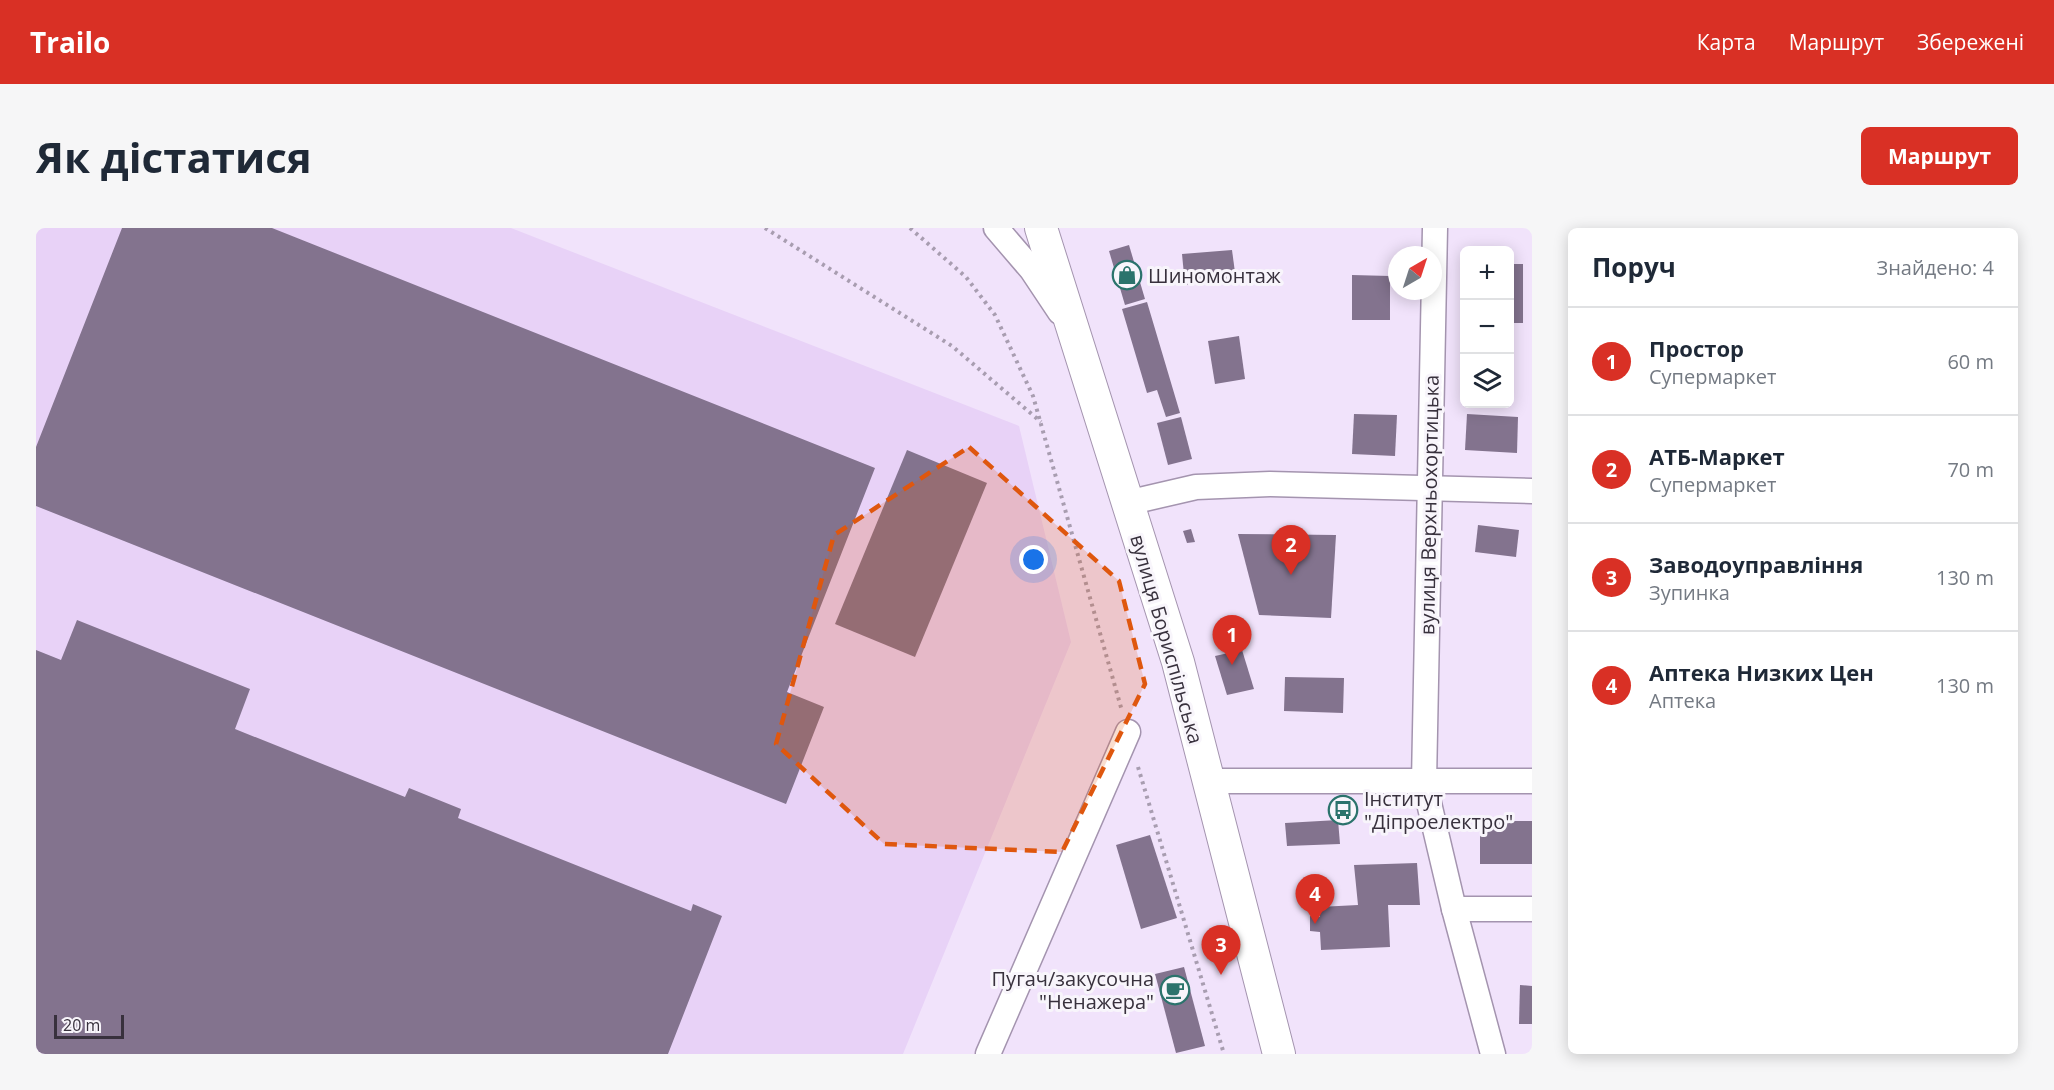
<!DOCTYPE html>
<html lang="uk">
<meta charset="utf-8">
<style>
body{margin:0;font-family:"Open Sans",sans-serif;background:#f6f6f7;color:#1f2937}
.controls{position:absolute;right:18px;top:18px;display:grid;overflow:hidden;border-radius:9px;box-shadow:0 3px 15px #0003}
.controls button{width:54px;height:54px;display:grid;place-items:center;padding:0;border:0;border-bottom:2px solid #e0e1e3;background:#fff;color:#1f2937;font:30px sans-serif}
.compass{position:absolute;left:1352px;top:18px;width:54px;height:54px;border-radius:50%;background:#fff;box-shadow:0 3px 15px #0003;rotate:39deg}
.scale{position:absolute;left:18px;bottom:15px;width:70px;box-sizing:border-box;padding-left:6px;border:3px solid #38313d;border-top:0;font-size:16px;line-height:21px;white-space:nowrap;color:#38313d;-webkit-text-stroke:4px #f8f5fb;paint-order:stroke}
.you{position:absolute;left:998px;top:332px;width:21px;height:21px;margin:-15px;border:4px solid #fff;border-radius:50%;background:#1a73e8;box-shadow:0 0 0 9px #1a73e833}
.badge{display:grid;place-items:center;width:39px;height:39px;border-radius:50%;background:#d93025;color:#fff;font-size:20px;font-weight:700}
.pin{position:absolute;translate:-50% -50px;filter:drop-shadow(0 2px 3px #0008)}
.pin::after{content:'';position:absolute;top:32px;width:21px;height:18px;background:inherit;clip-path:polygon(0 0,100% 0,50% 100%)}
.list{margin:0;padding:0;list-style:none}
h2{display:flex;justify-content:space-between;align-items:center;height:78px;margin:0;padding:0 24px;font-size:26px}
h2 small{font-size:20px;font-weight:400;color:#747a83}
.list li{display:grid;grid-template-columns:39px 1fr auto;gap:18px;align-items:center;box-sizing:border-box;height:108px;padding:0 24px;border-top:2px solid #e0e1e3}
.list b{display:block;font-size:22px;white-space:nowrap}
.list p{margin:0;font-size:20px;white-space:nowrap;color:#747a83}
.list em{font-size:20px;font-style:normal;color:#747a83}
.icon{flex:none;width:33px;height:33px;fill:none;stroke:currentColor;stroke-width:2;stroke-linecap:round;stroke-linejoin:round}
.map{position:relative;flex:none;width:1496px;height:826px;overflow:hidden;border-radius:9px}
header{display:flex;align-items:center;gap:36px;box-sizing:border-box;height:84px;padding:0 30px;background:#d93025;color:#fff}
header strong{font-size:28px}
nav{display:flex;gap:33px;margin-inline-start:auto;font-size:21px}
.intro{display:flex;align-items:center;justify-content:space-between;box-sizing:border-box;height:144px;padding:0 36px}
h1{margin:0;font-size:42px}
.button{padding:15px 27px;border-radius:9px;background:#d93025;color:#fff;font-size:21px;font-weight:700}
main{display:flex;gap:36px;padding:0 36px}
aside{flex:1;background:#fff;border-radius:9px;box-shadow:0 3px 15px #0003}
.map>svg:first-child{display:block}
.built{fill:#e8d2f7}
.building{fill:#83738e}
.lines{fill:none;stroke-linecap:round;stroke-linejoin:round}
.minor-casing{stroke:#a494af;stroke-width:27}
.major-casing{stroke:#a494af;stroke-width:34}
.path{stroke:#a89db0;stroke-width:4;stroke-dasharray:3 4.5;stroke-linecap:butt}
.minor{stroke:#fff;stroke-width:24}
.major{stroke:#fff;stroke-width:32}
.marked{fill:#df570e;fill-opacity:0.2;stroke:#df570e;stroke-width:4.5;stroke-dasharray:12 8;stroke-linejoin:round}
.labels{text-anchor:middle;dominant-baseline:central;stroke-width:6;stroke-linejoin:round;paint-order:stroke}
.poi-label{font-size:20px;fill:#38313d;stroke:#f8f5fb;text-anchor:start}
.street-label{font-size:20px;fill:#38313d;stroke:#f8f5fb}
</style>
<header>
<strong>Trailo</strong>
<nav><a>Карта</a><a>Маршрут</a><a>Збережені</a></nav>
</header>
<div class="intro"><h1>Як дістатися</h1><a class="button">Маршрут</a></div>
<main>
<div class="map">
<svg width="1496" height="826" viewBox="0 0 1496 826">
<rect width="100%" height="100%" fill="#f1e3fb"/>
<path class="built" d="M 0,0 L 475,0 L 983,198 L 1035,414 L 867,826 L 0,826 Z"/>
<g class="building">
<path d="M 86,0 L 236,0 L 839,240 L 751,464 L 788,479 L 750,576 L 0,278 L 0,219 Z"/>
<path d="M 1093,17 L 1109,71 L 1089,77 L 1073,23 Z"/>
<path d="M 1196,22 L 1200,52 L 1149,57 L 1146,26 Z"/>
<rect x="1474" y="36" width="13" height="59"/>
<path d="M 1316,47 L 1354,48 L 1354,92 L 1316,92 Z"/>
<path d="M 1111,74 L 1144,185 L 1130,189 L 1121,162 L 1111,165 L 1086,81 Z"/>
<path d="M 1203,108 L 1209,151 L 1179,156 L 1172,113 Z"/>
<path d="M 1318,186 L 1361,187 L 1359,228 L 1316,226 Z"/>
<path d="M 1431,186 L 1482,189 L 1481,225 L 1429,222 Z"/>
<path d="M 1145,189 L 1156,231 L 1132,237 L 1121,195 Z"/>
<path d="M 871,222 L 951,255 L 879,429 L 799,396 Z"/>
<path d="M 1442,297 L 1483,302 L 1480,329 L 1439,324 Z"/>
<path d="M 1155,301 L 1159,314 L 1151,315 L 1147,303 Z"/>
<path d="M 1202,306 L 1300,307 L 1295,390 L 1223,387 Z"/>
<path d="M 41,392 L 214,461 L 199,501 L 369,569 L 373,560 L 425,581 L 422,590 L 655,683 L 657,676 L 686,688 L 632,826 L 0,826 L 0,422 L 25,432 Z"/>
<path d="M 1206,422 L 1218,461 L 1191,467 L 1179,428 Z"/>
<path d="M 1249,449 L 1308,450 L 1307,485 L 1248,483 Z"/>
<path d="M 1302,592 L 1304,616 L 1251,618 L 1249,595 Z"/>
<rect x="1444" y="593" width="52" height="43"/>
<path d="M 1114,607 L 1141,690 L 1105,701 L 1080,617 Z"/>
<path d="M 1381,635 L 1384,677 L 1352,677 L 1354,719 L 1285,722 L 1284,704 L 1274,703 L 1274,688 L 1284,689 L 1283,679 L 1322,677 L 1318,637 Z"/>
<path d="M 1148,739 L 1169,818 L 1140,825 L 1119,746 Z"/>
<path d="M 1484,757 L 1496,758 L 1496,796 L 1483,796 Z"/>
</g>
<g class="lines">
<g class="minor-casing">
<g id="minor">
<path d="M 960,0 L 996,42 L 1024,84"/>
<path d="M 1399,0 L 1388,554 L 1418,681 L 1457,826"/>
<path d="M 1091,275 L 1160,259 L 1234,256 L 1496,263"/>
<path d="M 1172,553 L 1496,553"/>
<path d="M 1418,681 L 1496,681"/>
<path d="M 952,826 L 1092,504"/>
</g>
</g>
<g class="major-casing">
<path id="major" d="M 1005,0 L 1142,434 L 1243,826"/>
</g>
<g class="path">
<path d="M 729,0 L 916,118 L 1005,194"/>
<path d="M 874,0 L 930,49 L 959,87 L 997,168 L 1086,483"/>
<path d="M 1102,539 L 1188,826"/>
</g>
<use href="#minor" class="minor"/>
<use href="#major" class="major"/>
</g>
<path class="marked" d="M 933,219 L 1083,353 L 1109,456 L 1026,624 L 848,616 L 740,516 L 798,307 Z"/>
<defs>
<g id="shop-ring" transform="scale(1.5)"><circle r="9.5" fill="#f8f5fb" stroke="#2b736c" stroke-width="1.5"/><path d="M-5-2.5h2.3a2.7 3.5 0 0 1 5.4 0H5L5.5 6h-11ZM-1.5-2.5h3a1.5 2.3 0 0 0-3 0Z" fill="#2b736c"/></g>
<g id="bus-ring" transform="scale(1.5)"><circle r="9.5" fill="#f8f5fb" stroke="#2b736c" stroke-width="1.5"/><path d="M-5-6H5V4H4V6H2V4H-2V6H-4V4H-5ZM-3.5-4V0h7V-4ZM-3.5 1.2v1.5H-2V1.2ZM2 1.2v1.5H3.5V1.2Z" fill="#2b736c"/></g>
<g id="cafe-ring" transform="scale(1.5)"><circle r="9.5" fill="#f8f5fb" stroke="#2b736c" stroke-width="1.5"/><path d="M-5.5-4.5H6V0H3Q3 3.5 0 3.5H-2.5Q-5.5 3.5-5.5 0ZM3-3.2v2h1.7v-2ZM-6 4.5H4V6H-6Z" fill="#2b736c"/></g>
</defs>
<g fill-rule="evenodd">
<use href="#shop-ring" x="1091" y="47"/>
<use href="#bus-ring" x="1307" y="582"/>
<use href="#cafe-ring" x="1139" y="762"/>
</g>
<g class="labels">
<g class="poi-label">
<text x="1112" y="47">Шиномонтаж</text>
<text x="1328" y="570">Інститут<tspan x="1328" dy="23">"Діпроелектро"</tspan></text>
<text x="1118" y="750" text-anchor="end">Пугач/закусочна<tspan x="1118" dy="23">"Ненажера"</tspan></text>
</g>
<g class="street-label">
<text transform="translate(1393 277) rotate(-89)">вулиця Верхньохортицька</text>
<text transform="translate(1131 411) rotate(74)">вулиця Бориспільська</text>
</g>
</g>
</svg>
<div class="controls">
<button>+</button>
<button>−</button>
<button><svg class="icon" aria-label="layers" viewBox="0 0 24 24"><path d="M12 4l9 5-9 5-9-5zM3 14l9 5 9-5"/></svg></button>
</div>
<svg class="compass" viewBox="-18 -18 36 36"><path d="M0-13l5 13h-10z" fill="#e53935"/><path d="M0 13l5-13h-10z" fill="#747a83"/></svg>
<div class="scale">20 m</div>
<div class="you"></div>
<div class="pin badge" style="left:1196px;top:437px">1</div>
<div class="pin badge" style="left:1255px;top:347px">2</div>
<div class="pin badge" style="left:1185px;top:747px">3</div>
<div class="pin badge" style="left:1279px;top:696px">4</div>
</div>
<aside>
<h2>Поруч<small>Знайдено: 4</small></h2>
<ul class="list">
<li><span class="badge">1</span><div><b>Простор</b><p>Супермаркет</p></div><em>60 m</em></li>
<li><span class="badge">2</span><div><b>АТБ-Маркет</b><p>Супермаркет</p></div><em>70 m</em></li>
<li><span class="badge">3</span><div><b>Заводоуправління</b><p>Зупинка</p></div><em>130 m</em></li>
<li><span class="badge">4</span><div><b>Аптека Низких Цен</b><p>Аптека</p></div><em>130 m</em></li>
</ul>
</aside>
</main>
